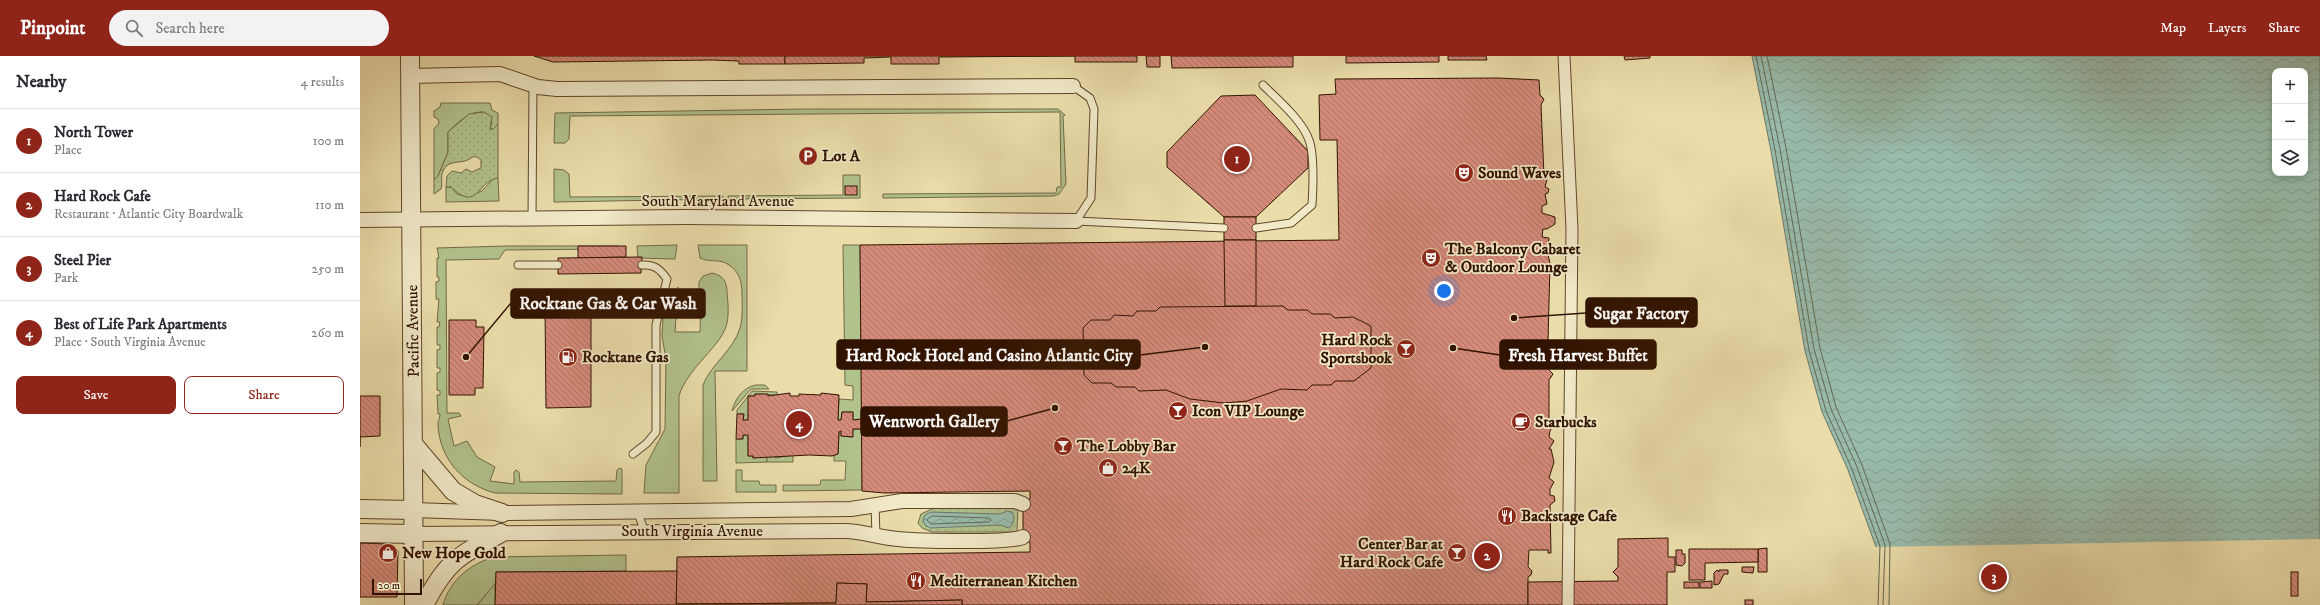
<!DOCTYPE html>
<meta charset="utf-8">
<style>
body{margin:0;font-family:"IM FELL DW Pica",serif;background:#f2f2f3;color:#2b2b33}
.controls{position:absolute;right:12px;top:12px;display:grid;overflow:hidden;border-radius:8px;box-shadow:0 2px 6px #0003}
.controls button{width:36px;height:36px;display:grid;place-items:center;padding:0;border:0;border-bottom:1px solid #e1e1e2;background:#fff;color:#2b2b33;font:20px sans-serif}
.scale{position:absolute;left:12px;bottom:10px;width:50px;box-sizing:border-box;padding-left:4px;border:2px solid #321300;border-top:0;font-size:11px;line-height:14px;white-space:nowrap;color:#321300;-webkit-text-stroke:3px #f1e9c8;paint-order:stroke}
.you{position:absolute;left:1084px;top:235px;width:14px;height:14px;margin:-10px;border:3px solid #fff;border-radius:50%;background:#1a73e8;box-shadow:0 0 0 6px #1a73e833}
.badge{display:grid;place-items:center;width:26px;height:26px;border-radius:50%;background:#8f2418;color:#fff;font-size:13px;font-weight:700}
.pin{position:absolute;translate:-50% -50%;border:2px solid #fff;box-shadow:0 1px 4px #0006}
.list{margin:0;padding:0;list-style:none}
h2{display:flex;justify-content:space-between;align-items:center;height:52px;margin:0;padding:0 16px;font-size:17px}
h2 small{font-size:13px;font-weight:400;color:#7c7c81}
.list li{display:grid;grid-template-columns:26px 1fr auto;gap:12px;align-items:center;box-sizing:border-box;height:64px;padding:0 16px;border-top:1px solid #e1e1e2}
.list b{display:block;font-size:15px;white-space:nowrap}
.list p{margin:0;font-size:13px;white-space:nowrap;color:#7c7c81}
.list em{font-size:13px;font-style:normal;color:#7c7c81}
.actions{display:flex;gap:8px;padding:12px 16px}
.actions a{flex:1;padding:9px 0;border:1px solid #8f2418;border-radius:8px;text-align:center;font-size:14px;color:#8f2418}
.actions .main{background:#8f2418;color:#fff}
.icon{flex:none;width:22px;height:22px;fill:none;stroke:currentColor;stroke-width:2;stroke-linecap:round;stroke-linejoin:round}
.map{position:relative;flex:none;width:1960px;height:549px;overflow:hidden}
header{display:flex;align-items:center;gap:24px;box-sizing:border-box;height:56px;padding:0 20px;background:#8f2418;color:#fff}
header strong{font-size:19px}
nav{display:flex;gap:22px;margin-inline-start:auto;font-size:14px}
.search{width:280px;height:36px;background:#f2f2f3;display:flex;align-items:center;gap:10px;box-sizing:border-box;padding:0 14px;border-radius:22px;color:#7c7c81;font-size:15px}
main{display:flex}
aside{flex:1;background:#fff}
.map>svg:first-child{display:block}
.grass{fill:#b1c28d;stroke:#726a46}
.park{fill:url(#park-dots);stroke:#726a46}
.water{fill:url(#water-waves);stroke:#6f7867;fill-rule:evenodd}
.pier{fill:#eaddaa}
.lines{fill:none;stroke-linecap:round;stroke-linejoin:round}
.shore{stroke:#656756;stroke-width:1}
.building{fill:url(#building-back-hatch);stroke:#321300}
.service-casing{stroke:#60462a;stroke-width:9}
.pedestrian-casing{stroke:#60462a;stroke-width:13}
.minor-casing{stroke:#60462a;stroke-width:16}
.tertiary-casing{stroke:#60462a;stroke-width:20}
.service{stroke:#f1e9c8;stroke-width:7}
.pedestrian{stroke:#f1e9c8;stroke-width:11}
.minor{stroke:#f1e9c8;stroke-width:14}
.tertiary{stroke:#f1e9c8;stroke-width:18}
.labels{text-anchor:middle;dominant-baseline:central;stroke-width:3.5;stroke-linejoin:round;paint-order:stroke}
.poi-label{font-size:16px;font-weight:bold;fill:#321300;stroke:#f1e9c8;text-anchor:start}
.street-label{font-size:16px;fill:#321300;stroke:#f1e9c8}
.leader{fill:none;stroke:#321300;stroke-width:1.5}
.callout-dot{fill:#321300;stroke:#f1e9c8;stroke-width:1.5}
.callout{fill:#321300;stroke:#321300;stroke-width:1.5}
.callout-label{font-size:17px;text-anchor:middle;font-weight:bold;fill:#fff}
</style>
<header>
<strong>Pinpoint</strong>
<div class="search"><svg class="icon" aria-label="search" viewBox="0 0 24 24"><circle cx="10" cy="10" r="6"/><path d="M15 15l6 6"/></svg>Search here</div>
<nav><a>Map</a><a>Layers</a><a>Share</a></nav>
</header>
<main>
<aside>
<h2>Nearby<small>4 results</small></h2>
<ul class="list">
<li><span class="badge">1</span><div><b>North Tower</b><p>Place</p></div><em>100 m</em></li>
<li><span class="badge">2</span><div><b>Hard Rock Cafe</b><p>Restaurant · Atlantic City Boardwalk</p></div><em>110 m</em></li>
<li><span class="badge">3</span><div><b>Steel Pier</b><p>Park</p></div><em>250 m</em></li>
<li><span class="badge">4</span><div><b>Best of Life Park Apartments</b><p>Place · South Virginia Avenue</p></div><em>260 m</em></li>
</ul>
<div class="actions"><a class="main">Save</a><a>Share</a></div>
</aside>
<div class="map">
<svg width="1960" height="549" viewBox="0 0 1960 549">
<defs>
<pattern id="park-dots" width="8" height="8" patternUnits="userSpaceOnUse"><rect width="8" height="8" fill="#b1c28d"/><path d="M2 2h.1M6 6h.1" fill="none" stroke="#99a678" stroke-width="1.8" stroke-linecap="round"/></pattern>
<pattern id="water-waves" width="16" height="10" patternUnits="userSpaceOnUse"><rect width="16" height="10" fill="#98bbab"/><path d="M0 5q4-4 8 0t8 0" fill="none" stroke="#83a091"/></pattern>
<pattern id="building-back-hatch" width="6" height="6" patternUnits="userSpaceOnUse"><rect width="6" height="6" fill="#d58b7a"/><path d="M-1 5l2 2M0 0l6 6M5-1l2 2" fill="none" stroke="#ad7062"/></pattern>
</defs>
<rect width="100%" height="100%" fill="#eaddaa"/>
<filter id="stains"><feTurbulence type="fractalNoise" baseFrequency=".005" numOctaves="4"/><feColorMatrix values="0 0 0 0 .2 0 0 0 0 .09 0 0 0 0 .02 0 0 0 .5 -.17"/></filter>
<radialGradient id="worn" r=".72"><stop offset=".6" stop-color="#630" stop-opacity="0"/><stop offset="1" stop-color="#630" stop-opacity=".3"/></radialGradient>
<g class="grass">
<path d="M 81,47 L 130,47 L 132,54 L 138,57 L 138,68 L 133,73 L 130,73 L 132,66 L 124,56 C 108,55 99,66 88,76 L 88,96 L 78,120 L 74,124 L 74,73 L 79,67 L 78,63 L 74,61 L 74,55 L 80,51 Z"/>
<path d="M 444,53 L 698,53 L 705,59 L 703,60 L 706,128 L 699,138 L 694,140 L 523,142 L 523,138 L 696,137 L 697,131 L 701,131 L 700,56 L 210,60 L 209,83 L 205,87 L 194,87 L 195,57 Z"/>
<path d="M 194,113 L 204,114 L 209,118 L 210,141 L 363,140 L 363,143 L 194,146 Z"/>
<path d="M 483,119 L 500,119 L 500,142 L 368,143 L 368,140 L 483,139 Z"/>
<path d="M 138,122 L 139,145 L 86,146 L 86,131 L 91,131 L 97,138 L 107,141 L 122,135 L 133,123 Z"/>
<path d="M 317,189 L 315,203 L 278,202 L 277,190 Z"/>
<path d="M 338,189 L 387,189 L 387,315 L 355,315 L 357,425 L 343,425 L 343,329 C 351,308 373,295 380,272 C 383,262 382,250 382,239 C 382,227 380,216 369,209 C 360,202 349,207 340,202 Z"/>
<path d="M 483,189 L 500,189 L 502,363 L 493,364 L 493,356 L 482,356 L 481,364 L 478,364 L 479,343 L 493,344 L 493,330 L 485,329 Z"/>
<path d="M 147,190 L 259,190 L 259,201 L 252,202 L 252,193 L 145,194 L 139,203 L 86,204 L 87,357 L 99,357 L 101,360 L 88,363 L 94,390 L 107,385 L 117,401 L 135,411 L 130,425 L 154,428 L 154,416 L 156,414 L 159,416 L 160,426 L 256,425 L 257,414 L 260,412 L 262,413 L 262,438 L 135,437 C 102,428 80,403 78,369 C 78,363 80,363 80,358 L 78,358 L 77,339 L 80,339 L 80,335 L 77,334 L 77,317 L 80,316 L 80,312 L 77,312 L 77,294 L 80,293 L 80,289 L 77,289 L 77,271 L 79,271 L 80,266 L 77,266 L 79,243 L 76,243 L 76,226 L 79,225 L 79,221 L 77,221 L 77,202 L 79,202 L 77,192 Z"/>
<path d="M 352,217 C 363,219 367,226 367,236 C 368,246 369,257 367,267 C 363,289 327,312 319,340 L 319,437 L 284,437 L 286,409 L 305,373 L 306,303 L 302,280 L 303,262 L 309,242 L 318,231 L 315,276 L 340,276 L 341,235 L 339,235 L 339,226 L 343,220 Z"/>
<path d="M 396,329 L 405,329 L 409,333 L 391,333 L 372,355 C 375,343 383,331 396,329 Z"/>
<path d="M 392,335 L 417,336 L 417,339 L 395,338 L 395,340 L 389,340 L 388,364 L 383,364 L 384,358 L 377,358 L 377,354 Z"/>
<path d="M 493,373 L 502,373 L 502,434 L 423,435 L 423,429 L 460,429 L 461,424 L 485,424 L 486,405 L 474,405 L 474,399 L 478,398 L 479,376 L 481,375 L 481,380 L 492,381 Z"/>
<path d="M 383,379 L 388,379 L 388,400 L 393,400 L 393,402 L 407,400 L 407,406 L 376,407 L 376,383 L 383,383 Z"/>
<path d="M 376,414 L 382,414 L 382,425 L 399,425 L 400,429 L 416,429 L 416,436 L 376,436 Z"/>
<path d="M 266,499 L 266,515 L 136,516 L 135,528 L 117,549 L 83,549 C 90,524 110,508 134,501 Z"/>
</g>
<g class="park">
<path d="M 124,56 L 132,61 L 130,73 L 133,73 L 138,68 L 138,122 C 117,125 118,157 91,131 L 86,131 L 87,120 L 92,115 L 101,117 L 106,113 L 112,116 L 121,112 L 121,104 C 113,97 112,103 105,105 C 96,107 87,105 83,115 C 80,121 83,127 81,133 L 74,138 L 74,124 L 78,120 L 88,96 L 88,76 L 109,58 Z"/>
<path d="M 433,399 L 433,406 L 407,406 L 407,400 L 415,400 L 415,402 Z"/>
<path d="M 658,451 L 657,476 L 572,476 L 562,472 L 558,467 L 561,458 L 574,452 Z"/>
<path d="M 135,528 L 135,549 L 117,549 Z"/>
</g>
<g class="water">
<path d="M 1392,0 L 1960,0 L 1960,549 L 1514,549 L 1516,491 L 1488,414 L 1462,356 L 1445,295 L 1411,95 ZM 1915,15 L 1945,15 L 1945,117 L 1915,117 Z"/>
<path d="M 647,455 L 652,456 C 655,462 654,468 649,472 L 640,469 L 570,472 L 565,469 L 563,464 L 565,459 L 571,456 L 640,458 Z"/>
</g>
<path class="pier" d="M 1960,483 L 1960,549 L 1512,549 L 1514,491 Z"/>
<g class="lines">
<g class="shore">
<path d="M 1396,0 L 1415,94 L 1449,294 L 1466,355 L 1492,413 L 1520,490 L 1518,549"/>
<path d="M 1401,0 L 1420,93 L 1454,293 L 1471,353 L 1497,411 L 1525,489 L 1523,549"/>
<path d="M 1407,0 L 1426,92 L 1460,292 L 1476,351 L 1502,409 L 1530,488 L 1529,549"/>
<path d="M 572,460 L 629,462 L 631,464 L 629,466 L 571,468 L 567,464 Z"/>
</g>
</g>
<g class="building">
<path d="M 174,0 L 425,0 L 425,8 L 379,8 L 379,5 L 352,4 L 193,6 Z"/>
<path d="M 425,0 L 777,0 L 777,6 L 715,6 L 715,0 L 579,1 L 579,8 L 531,8 L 531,1 L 504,2 L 504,7 L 425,8 Z"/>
<path d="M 786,0 L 800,0 L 800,11 L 787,11 Z"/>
<path d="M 811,0 L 933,0 L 933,11 L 812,12 Z"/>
<path d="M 986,0 L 1079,0 L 1079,6 L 986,7 Z"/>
<path d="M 1088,0 L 1126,0 L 1127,4 L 1088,4 Z"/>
<path d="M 1264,0 L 1290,0 L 1290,2 L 1265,4 Z"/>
<path d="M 1138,22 L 1179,24 L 1180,39 L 1184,43 L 1181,49 L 1184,120 L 1187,124 L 1185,131 L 1189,133 L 1188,137 L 1185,138 L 1187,148 L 1182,150 L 1182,157 L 1195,161 L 1195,168 L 1187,173 L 1183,173 L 1182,181 L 1189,182 L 1188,192 L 1191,193 L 1191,197 L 1188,199 L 1190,207 L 1188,285 L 1189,284 L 1189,297 L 1193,301 L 1193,304 L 1189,307 L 1189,314 L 1193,318 L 1189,324 L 1189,364 L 1194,368 L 1190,375 L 1189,381 L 1194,385 L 1189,393 L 1191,393 L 1194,406 L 1189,422 L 1194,426 L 1190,433 L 1190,439 L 1194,440 L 1195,445 L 1190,449 L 1191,497 L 1188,497 L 1188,494 L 1169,494 L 1168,511 L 1172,515 L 1171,519 L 1168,521 L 1168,549 L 602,549 L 602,544 L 506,546 L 507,528 L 477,527 L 476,547 L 316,548 L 317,501 L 670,496 L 670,486 L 666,486 L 663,475 L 663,446 L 670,443 L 670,435 L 524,437 L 502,435 L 500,189 L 979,184 L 977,84 L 960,84 L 959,39 L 976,38 L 975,23 Z"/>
<path d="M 895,39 L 948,95 L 948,112 L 896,161 L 864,161 L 807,111 L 807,96 L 861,40 Z"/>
<rect x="485" y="130" width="12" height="9"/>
<rect x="864" y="161" width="32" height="23"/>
<path d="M 864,184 L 896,184 L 896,250 L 865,250 Z"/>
<path d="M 218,190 L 266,190 L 266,201 L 218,202 Z"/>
<path d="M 282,201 L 281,217 L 198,218 L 198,202 Z"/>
<path d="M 231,250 L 231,351 L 186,352 L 185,251 Z"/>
<path d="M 923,250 L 928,254 L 947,254 L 952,258 L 970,258 L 975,262 L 993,261 L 1011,270 L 1011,312 L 994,325 L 975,325 L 971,329 L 952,329 L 947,334 L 921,333 L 887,345 L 864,347 L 830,343 L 806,334 L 779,335 L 775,331 L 756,331 L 751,327 L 732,327 L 724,319 L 723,272 L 731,264 L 750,264 L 754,259 L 773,260 L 777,255 L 796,255 L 800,251 Z"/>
<path d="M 89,264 L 116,264 L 116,271 L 124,271 L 123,332 L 115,332 L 115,339 L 89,339 Z"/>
<path d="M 430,337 L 430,340 L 439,340 L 439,338 L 461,339 L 461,337 L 479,339 L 478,364 L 481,364 L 482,356 L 493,356 L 493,364 L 502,363 L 502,373 L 493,373 L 493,381 L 481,380 L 481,375 L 479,376 L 478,398 L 472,400 L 449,399 L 393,402 L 393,400 L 388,400 L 388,379 L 383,379 L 383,383 L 376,383 L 377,358 L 384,358 L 383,364 L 388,364 L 388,340 L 395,340 L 395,338 L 408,338 L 408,340 Z"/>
<path d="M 0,340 L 20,340 L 20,380 L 0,381 L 0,391 Z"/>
<path d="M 1308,482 L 1308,501 L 1315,501 L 1315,516 L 1307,516 L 1307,549 L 1168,549 L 1168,526 L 1258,525 L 1258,521 L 1253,516 L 1258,511 L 1258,483 Z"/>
<path d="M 0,487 L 29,488 L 38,495 L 37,541 L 0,541 Z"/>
<path d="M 1407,492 L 1407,516 L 1398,516 L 1398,493 Z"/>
<path d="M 1329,493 L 1398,493 L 1398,506 L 1345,507 L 1345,524 L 1329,524 Z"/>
<path d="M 1316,494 L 1322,494 L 1322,498 L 1325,498 L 1325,507 L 1322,510 L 1316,509 Z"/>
<path d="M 1382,511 L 1394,511 L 1393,517 L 1382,516 Z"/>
<path d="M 1357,514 L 1359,516 L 1359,514 L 1368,514 L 1368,518 L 1364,518 L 1359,528 L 1354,529 L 1354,517 Z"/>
<path d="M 317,515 L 316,548 L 476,547 L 477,527 L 507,528 L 506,546 L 602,544 L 602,549 L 135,549 L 136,516 Z"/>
<rect x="1931" y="516" width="7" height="24"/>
<path d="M 1352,525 L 1352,532 L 1340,532 L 1340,526 Z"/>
<rect x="1324" y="526" width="15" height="6"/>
<rect x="1385" y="544" width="8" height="5"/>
</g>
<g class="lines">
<g class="service-casing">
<g id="service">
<path d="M 713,30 L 730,42 L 734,53 L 731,142 L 716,165"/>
<path d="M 172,162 L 173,29"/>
<path d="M 716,165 L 864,172"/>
<path d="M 896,172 L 931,167 L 952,149 C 953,132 955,100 949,84 C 942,64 917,43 903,29"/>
<path d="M 158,209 L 198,209"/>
<path d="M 273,398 L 287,387 L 296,376 L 296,269 L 307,223 C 300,213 294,208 282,209"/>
<path d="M 515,449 L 516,480"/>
<path d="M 277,455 L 285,476"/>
</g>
</g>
<g class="pedestrian-casing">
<path id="pedestrian" d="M 1204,0 L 1212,173 L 1208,549"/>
</g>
<g class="minor-casing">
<g id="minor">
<path d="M 50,20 L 140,18 L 178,31 L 197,33 L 713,30"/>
<path d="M 0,164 L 327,161 L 716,165"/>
<path d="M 53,454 L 142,457 L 491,453 L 542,445 L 655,445 L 663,448"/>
<path d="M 53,478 L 484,475 C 503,475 520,482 538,483 C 556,485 652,487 663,481"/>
</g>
</g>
<g class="tertiary-casing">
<g id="tertiary">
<path d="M 50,0 L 54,549"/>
<path d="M 54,389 L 93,435 L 115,448 L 142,457"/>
<path d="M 0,453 L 53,454"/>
<path d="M 0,477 L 53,478"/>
<path d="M 64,549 C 87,505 98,500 141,477"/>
</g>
</g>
<use href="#service" class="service"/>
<use href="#pedestrian" class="pedestrian"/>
<use href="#minor" class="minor"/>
<use href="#tertiary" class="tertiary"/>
</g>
<defs>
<g id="parking-disc" transform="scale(1)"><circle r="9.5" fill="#8f2418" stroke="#f1e9c8"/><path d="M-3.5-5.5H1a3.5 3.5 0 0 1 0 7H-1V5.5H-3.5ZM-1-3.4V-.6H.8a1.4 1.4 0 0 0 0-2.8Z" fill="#fff"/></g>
<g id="theatre-disc" transform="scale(1)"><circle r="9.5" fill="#8f2418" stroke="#f1e9c8"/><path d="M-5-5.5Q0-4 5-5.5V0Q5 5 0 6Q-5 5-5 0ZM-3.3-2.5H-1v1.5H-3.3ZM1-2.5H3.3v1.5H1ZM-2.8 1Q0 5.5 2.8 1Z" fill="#fff"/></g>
<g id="bar-disc" transform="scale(1)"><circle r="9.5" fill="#8f2418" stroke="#f1e9c8"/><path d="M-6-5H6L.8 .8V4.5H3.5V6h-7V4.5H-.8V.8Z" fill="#fff"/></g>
<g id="fuel-disc" transform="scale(1)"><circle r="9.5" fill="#8f2418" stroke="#f1e9c8"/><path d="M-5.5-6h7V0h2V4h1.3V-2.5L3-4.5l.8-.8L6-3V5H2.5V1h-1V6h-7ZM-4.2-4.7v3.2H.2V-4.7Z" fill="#fff"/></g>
<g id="cafe-disc" transform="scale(1)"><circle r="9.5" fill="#8f2418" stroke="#f1e9c8"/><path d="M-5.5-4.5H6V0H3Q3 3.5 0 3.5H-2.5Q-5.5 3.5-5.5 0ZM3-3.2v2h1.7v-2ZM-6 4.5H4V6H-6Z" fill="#fff"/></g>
<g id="shop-disc" transform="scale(1)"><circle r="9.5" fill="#8f2418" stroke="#f1e9c8"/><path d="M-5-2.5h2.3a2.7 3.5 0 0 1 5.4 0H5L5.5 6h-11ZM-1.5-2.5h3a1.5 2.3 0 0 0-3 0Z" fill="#fff"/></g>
<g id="restaurant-disc" transform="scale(1)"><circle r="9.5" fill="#8f2418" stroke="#f1e9c8"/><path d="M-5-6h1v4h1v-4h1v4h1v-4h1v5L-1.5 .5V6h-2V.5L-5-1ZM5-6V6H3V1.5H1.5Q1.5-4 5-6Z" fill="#fff"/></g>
</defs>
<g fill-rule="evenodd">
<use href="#parking-disc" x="448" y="100"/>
<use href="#theatre-disc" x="1104" y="117"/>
<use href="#theatre-disc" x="1071" y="202"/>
<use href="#bar-disc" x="1046" y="293"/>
<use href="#fuel-disc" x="208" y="301"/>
<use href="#bar-disc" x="818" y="355"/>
<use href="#cafe-disc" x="1161" y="366"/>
<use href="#bar-disc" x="703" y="390"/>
<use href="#shop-disc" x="748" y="412"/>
<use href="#restaurant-disc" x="1147" y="460"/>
<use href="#shop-disc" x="28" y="497"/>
<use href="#bar-disc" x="1097" y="497"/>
<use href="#restaurant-disc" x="556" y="525"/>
</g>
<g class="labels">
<g class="poi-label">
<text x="462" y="100">Lot A</text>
<text x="1118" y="117">Sound Waves</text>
<text x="1085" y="193">The Balcony Cabaret<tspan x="1085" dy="18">&amp; Outdoor Lounge</tspan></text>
<text x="1032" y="284" text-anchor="end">Hard Rock<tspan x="1032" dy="18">Sportsbook</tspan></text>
<text x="222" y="301">Rocktane Gas</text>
<text x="832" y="355">Icon VIP Lounge</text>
<text x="1175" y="366">Starbucks</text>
<text x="717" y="390">The Lobby Bar</text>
<text x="762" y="412">24K</text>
<text x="1161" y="460">Backstage Cafe</text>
<text x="1083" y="488" text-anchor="end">Center Bar at<tspan x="1083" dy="18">Hard Rock Cafe</tspan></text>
<text x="42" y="497">New Hope Gold</text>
<text x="570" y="525">Mediterranean Kitchen</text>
</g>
<g class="street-label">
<text x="358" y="145">South Maryland Avenue</text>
<text transform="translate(53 275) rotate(-91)">Pacific Avenue</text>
<text x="332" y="475">South Virginia Avenue</text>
</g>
</g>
<path class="leader" d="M106 301L151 247M1154 262L1226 257M845 291L780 299M1093 292L1140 299M695 352L647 365"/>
<g class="callout-dot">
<circle cx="106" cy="301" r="4"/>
<circle cx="1154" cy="262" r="4"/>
<circle cx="845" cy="291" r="4"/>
<circle cx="1093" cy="292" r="4"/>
<circle cx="695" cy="352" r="4"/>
</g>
<g class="callout">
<rect x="151" y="233" width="194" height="29" rx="4"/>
<rect x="1226" y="242" width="111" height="29" rx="4"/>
<rect x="477" y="284" width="303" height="29" rx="4"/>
<rect x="1140" y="284" width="156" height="29" rx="4"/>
<rect x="501" y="351" width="146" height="29" rx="4"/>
</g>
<g class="callout-label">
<text x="248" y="253">Rocktane Gas &amp; Car Wash</text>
<text x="1281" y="263">Sugar Factory</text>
<text x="629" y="305">Hard Rock Hotel and Casino Atlantic City</text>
<text x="1218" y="305">Fresh Harvest Buffet</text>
<text x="574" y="371">Wentworth Gallery</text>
</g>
<rect width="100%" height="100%" filter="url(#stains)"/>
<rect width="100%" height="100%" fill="url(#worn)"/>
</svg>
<div class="controls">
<button>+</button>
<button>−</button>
<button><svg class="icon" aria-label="layers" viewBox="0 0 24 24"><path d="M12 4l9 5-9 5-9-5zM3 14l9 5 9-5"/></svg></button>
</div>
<div class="scale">20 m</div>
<div class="you"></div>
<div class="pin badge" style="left:877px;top:103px">1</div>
<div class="pin badge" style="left:1127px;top:500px">2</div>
<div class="pin badge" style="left:1634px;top:521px">3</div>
<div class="pin badge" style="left:439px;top:368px">4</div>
</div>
</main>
